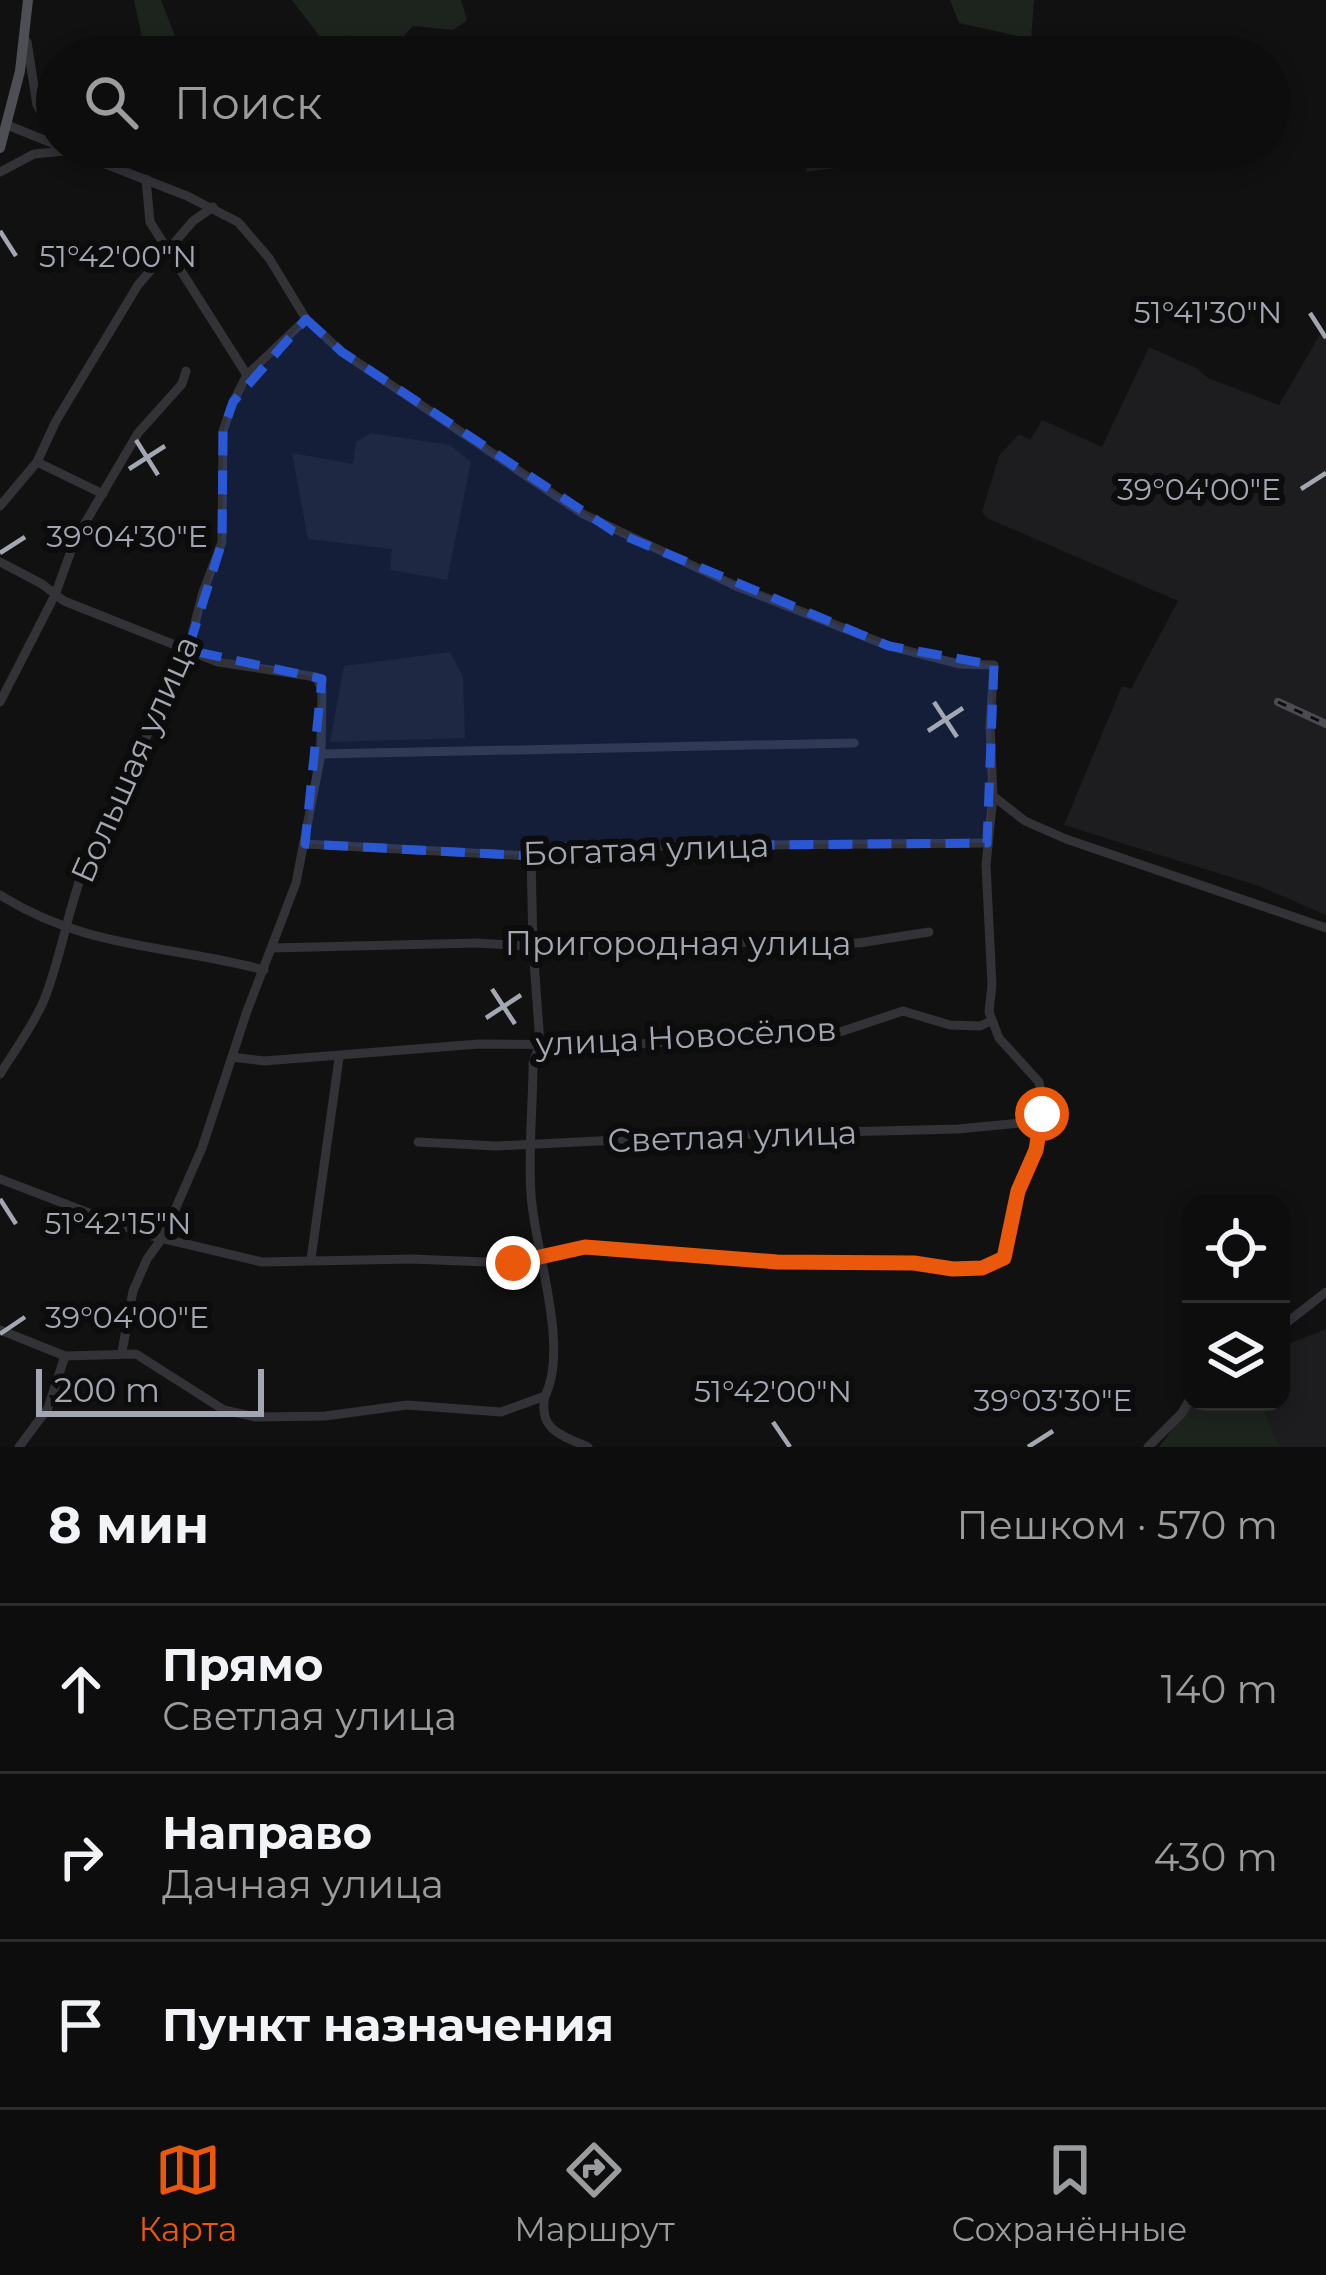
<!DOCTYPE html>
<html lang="ru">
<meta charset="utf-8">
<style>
body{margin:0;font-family:Montserrat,sans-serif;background:#1b1b1c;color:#f1f3f6}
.controls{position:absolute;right:36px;bottom:36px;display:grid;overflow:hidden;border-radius:24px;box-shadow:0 6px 18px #0003}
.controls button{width:108px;height:108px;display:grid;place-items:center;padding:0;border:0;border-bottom:3px solid #2d2d2e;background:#0d0d0e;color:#f1f3f6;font:60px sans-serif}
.scale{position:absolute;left:36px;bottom:30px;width:228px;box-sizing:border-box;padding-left:12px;border:6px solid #a3a7b2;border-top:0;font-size:33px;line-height:42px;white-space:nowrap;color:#a3a7b2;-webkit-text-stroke:9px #0c0c0d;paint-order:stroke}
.stop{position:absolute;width:36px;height:36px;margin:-27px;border:9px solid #ea580c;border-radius:50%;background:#fff}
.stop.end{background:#ea580c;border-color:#fff;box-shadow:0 3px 12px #0008}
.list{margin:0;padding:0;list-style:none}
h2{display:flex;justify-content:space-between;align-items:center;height:156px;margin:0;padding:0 48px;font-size:51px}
h2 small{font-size:39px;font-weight:400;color:#9a9c9e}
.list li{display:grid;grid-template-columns:78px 1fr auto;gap:36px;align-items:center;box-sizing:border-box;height:168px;padding:0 48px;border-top:3px solid #2d2d2e}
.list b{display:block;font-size:45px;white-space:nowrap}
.list p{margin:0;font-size:39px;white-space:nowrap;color:#9a9c9e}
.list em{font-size:39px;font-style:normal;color:#9a9c9e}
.icon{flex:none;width:66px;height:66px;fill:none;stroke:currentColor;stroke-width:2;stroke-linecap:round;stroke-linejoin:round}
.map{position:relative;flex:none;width:1326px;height:1447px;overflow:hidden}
.search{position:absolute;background:#0d0d0e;box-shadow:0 6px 18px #0003;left:36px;right:36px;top:36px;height:132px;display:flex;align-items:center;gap:30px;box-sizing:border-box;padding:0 42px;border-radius:66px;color:#9a9c9e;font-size:45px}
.sheet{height:660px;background:#0d0d0e}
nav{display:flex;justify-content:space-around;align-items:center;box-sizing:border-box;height:168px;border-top:3px solid #2d2d2e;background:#0d0d0e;font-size:33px;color:#9a9c9e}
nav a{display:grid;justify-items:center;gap:6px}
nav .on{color:#ea580c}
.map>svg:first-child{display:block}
.built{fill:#1d1d1f}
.green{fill:#1d241e}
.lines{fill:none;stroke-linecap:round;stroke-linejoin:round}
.minor{stroke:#323237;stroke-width:9}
.major{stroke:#4e4f55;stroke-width:10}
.rail-casing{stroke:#4b4c51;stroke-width:8}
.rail{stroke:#0c0c0d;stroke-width:3;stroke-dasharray:9;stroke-linecap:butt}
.route{stroke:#ea580c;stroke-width:15}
.marked{fill:#2a57d4;fill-opacity:0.2;stroke:#2a57d4;stroke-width:9;stroke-dasharray:24 15;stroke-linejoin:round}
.ticks{fill:none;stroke:#a3a7b2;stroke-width:4.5}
.labels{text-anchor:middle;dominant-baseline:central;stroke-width:12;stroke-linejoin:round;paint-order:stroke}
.street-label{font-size:33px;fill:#a3a7b2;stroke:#0c0c0d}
.ticks-label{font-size:30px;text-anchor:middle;fill:#a3a7b2;stroke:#0c0c0d;stroke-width:12;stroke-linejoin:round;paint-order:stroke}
</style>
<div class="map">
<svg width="1326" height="1447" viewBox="0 0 1326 1447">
<rect width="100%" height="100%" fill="#111112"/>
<g class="built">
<path d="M 1322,331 L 1326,336 L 1326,915 L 1259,886 L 1064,825 L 1122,686 L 1131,689 L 1178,601 L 987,518 L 982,512 L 999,456 L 1019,434 L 1030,440 L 1042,420 L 1102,447 L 1149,347 L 1196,368 L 1208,378 L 1279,405 Z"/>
<path d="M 371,433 L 450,445 L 471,462 L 447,580 L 390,570 L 392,549 L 308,539 L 292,453 L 353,464 L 356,442 Z"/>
<path d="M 450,652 L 463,677 L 465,738 L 330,742 L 344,666 Z"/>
<path d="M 1326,1329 L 1326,1447 L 1279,1447 L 1261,1402 L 1281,1402 L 1281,1347 Z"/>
</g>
<g class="green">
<path d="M 134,0 L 161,0 L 183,57 L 151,57 L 144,46 Z"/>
<path d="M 292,0 L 461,0 L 467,20 L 453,30 L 413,26 L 388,53 L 390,57 L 364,57 L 347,35 L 327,46 Z"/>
<path d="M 950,0 L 1034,0 L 1031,39 L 959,23 Z"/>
<path d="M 811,147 L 864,147 L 857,165 L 806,172 Z"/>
<path d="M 1193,1402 L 1261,1402 L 1279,1447 L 1159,1447 Z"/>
</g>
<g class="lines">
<g class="minor">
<path d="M 27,42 L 37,105 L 57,138"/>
<path d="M 7,125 L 57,145"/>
<path d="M 0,172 L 34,154 L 65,151"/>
<path d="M 146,179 L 150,222 L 247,375"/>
<path d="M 37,462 L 103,494"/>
<path d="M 0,506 L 37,462 L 56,421 L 138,285 L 193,221 L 213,207"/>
<path d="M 0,562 L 42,584 L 64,601 L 218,662 L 316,677 L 322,689 L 321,754 L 296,883 L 247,1011 L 202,1148 L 163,1237 L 147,1259 L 133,1291 L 122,1352"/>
<path d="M 0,702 L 55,595 L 75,540 L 138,433 L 182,384 L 186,371"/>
<path d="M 321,754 L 854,743"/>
<path d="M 993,796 L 1025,821 L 1066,839 L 1326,928"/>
<path d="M 305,844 L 531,856 L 547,847 L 987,843"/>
<path d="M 531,856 L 533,947 L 540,1044 L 533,1063 C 533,1106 528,1151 531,1194 C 534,1249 570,1346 545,1396"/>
<path d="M 0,895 C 88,950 167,944 264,970"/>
<path d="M 272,948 L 477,943 L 592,950 L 640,943 L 674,946 L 727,942 L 859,943 L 929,932"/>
<path d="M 232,1057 L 264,1061 L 479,1044 L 625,1045 L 762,1035 L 834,1034 L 903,1011 L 950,1025 L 980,1026 L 991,1021"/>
<path d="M 0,1074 C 15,1050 33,1026 44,1000 C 62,955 68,907 86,863 L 188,650 L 203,592 L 222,542 L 223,431 L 233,402 L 247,375 L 306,319"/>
<path d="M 418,1142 L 496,1146 L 718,1135 L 958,1129 L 1032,1122 L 1042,1114"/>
<path d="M 0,1179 L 144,1234 L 262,1262 L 412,1259 L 513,1263 L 585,1247 L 777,1262 L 983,1267 L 1005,1259 L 1018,1191 L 1036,1150 L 1042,1098 L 1039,1082 L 999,1038 L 989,1012 L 992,985 L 986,865 L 993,796 L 990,725 L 994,665 L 959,664 L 889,646 L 736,586 L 583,514 L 342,352 L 306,319 L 269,258 L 238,222 L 187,196 L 62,147"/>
<path d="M 311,1259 L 339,1058"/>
<path d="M 1281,1327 L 1326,1292"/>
<path d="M 0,1330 L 65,1356 L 136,1354 L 224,1410 L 256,1417 L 325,1416 L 407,1405 L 501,1412 L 545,1396 C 538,1430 561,1435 588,1447"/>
<path d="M 19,1447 L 48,1408 L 65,1356"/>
<path d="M 1148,1447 L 1182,1413 L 1191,1397"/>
</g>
<path class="major" d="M 0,148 L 20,71 L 28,0"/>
<g class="rail-casing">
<path id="rail" d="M 1278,702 L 1326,724"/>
</g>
<use href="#rail" class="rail"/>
</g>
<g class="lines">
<path class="route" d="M 513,1263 L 585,1247 L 777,1262 L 914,1263 L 953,1269 L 982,1268 L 1004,1258 L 1018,1191 L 1036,1150 L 1042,1114"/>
</g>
<path class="marked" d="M 306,319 L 342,352 L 613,531 L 889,646 L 994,665 L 987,843 L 547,847 L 531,856 L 305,844 L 322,679 L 188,650 L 222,542 L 223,431 L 233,402 Z"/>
<path class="ticks" d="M 0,231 L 16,256M 1310,313 L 1326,338M 136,440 L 158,475M 129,469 L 165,446M 1301,489 L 1326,473M 0,553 L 25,537M 934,702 L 957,737M 928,731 L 963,708M 492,989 L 515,1024M 486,1018 L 521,995M 0,1199 L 16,1224M 0,1334 L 25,1317M 773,1422 L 790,1447M 1028,1447 L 1053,1431"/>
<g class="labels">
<g class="street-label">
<text transform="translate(134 759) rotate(-66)">Большая улица</text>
<text transform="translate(646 849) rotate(-2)">Богатая улица</text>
<text x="678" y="943">Пригородная улица</text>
<text transform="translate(686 1036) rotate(-3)">улица Новосёлов</text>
<text transform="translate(732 1136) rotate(-2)">Светлая улица</text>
</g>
</g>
<g class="ticks-label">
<text x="118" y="267">51°42'00"N</text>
<text x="1208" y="323">51°41'30"N</text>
<text x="1199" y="500">39°04'00"E</text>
<text x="127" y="547">39°04'30"E</text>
<text x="118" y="1234">51°42'15"N</text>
<text x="127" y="1328">39°04'00"E</text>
<text x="773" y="1402">51°42'00"N</text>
<text x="1053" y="1411">39°03'30"E</text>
</g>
</svg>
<div class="controls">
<button><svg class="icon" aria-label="locate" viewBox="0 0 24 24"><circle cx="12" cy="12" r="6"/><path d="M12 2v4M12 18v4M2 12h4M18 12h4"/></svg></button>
<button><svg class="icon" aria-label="layers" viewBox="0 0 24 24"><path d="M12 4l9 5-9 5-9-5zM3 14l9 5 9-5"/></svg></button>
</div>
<div class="scale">200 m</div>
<div class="stop" style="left:1042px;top:1114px"></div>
<div class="stop end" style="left:513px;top:1263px"></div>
<div class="search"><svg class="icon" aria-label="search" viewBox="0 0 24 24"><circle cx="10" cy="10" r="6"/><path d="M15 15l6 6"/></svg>Поиск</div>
</div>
<section class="sheet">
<h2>8 мин<small>Пешком · 570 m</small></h2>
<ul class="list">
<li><svg class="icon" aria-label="ahead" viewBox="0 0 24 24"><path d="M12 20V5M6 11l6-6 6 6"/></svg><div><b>Прямо</b><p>Светлая улица</p></div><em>140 m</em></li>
<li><svg class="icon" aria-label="right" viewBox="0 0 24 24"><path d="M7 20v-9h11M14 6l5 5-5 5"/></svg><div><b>Направо</b><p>Дачная улица</p></div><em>430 m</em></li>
<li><svg class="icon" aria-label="arrive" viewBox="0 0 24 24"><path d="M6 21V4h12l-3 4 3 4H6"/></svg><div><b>Пункт назначения</b></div></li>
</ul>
</section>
<nav>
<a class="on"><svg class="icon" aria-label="map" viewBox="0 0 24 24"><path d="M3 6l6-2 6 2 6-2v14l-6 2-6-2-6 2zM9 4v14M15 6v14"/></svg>Карта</a>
<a><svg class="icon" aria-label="directions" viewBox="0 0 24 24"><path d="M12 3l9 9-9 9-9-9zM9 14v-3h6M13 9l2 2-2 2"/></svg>Маршрут</a>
<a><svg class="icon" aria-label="saved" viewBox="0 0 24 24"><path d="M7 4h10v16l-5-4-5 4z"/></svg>Сохранённые</a>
</nav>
